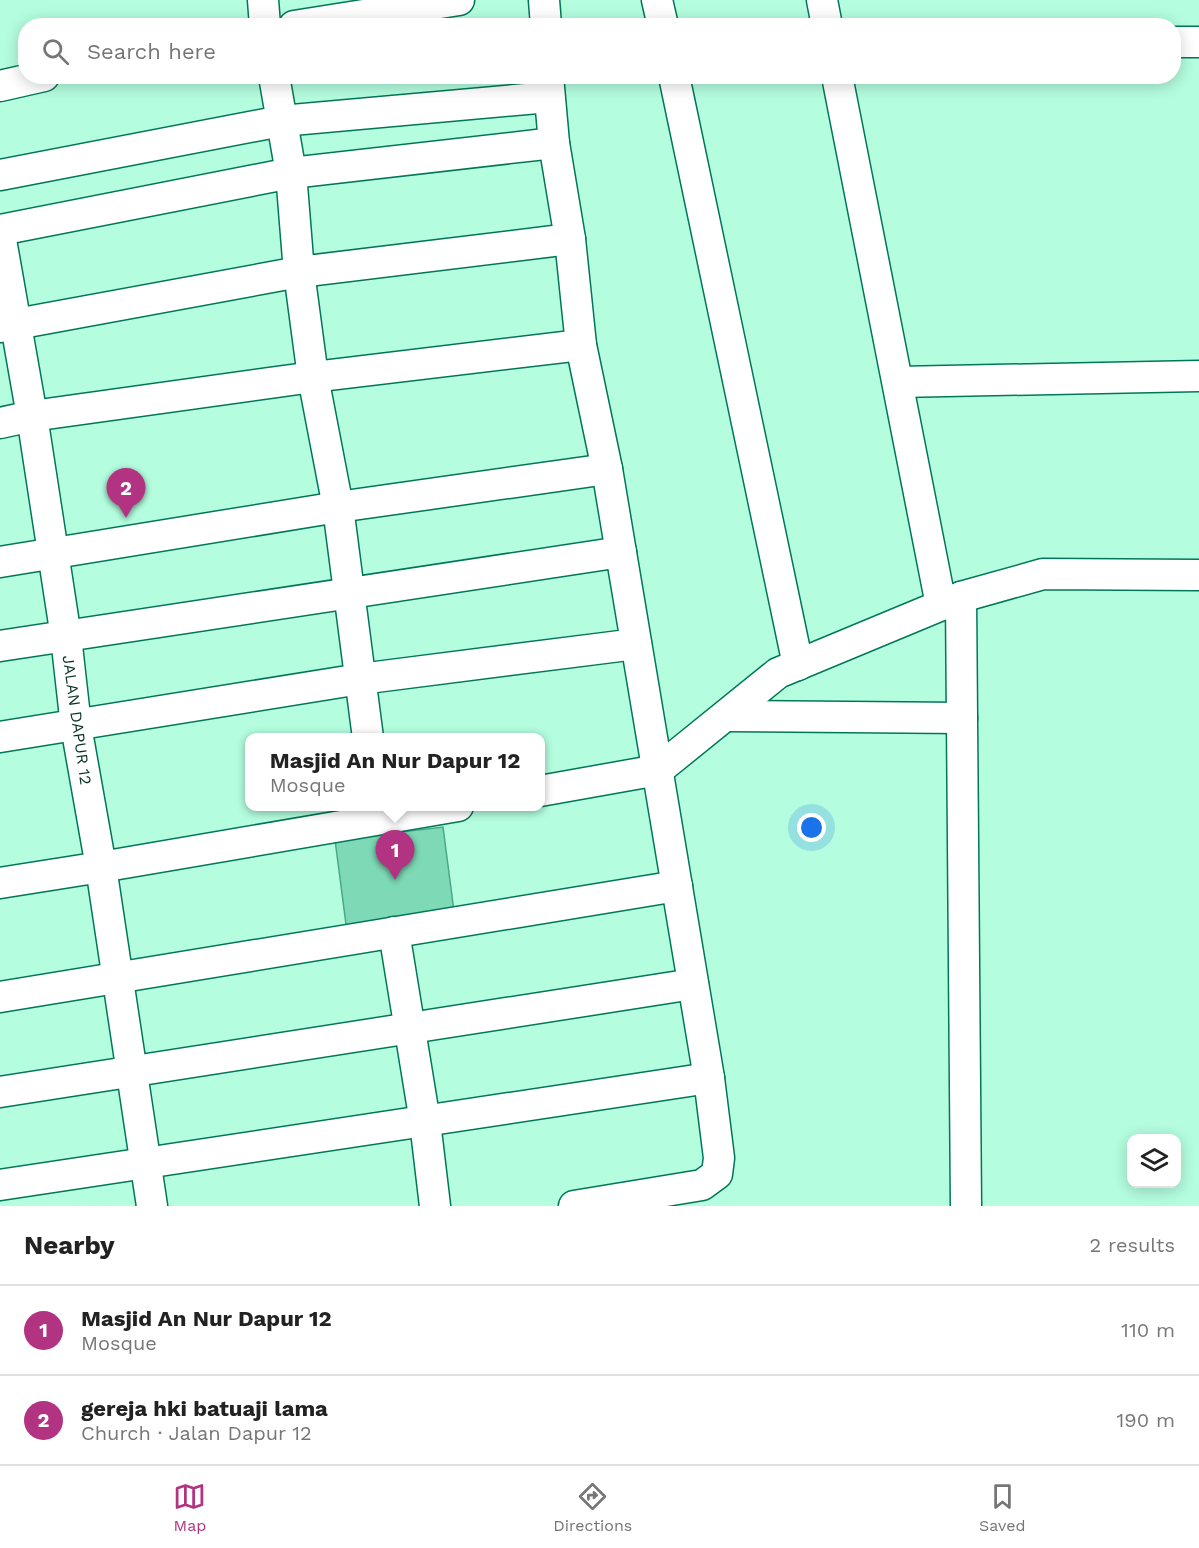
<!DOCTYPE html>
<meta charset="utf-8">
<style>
body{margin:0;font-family:"Work Sans",sans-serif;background:#f6f6f6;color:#222}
.controls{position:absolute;right:18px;bottom:18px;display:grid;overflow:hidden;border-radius:12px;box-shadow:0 3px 15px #0003}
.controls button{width:54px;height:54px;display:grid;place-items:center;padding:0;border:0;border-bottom:2px solid #e0e0e0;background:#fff;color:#222;font:30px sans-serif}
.you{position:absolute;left:812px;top:828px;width:21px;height:21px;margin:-15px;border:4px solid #fff;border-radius:50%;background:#1a73e8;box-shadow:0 0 0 9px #1a73e833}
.badge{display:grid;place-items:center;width:39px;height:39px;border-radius:50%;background:#b13381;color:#fff;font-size:20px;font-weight:700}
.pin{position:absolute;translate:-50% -50px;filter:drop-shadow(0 2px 3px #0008)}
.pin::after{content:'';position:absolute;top:32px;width:21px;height:18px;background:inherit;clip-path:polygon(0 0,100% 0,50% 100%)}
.popup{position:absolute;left:245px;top:733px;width:300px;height:78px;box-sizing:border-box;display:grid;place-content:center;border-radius:12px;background:#fff;filter:drop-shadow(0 2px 4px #0005);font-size:20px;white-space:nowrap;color:#767676}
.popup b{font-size:22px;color:#222}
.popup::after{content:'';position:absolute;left:50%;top:100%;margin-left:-12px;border:12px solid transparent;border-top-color:#fff}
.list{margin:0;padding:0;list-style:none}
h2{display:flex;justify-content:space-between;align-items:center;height:78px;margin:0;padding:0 24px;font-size:26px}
h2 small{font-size:20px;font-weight:400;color:#767676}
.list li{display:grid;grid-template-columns:39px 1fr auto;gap:18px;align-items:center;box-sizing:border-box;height:90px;padding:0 24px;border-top:2px solid #e0e0e0}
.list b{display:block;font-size:22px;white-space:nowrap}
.list p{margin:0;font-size:20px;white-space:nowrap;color:#767676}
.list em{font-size:20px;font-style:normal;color:#767676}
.icon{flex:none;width:33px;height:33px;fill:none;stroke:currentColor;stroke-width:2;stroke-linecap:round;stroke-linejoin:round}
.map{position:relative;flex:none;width:1199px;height:1206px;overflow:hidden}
.search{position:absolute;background:#fff;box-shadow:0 3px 15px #0003;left:18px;right:18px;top:18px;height:66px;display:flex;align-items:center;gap:15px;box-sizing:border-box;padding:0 21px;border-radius:24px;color:#767676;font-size:22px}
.sheet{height:258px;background:#fff}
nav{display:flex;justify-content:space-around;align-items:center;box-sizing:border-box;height:84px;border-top:2px solid #e0e0e0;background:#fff;font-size:16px;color:#767676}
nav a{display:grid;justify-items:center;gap:3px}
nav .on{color:#b13381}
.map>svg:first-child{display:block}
.building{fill:#7dd9b6;stroke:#4aa886;stroke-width:1.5}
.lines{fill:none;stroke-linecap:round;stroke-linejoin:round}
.minor-casing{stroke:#027758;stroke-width:33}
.minor{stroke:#fff;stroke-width:30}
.labels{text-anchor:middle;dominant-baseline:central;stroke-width:4.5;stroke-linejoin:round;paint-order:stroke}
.street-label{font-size:16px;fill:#0a3326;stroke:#fff}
</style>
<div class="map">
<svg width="1199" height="1206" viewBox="0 0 1199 1206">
<rect width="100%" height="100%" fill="#b4fddf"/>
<path class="building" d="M 443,827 L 455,919 L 347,932 L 335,840 Z"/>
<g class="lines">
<g class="minor-casing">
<g id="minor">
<path d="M 263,0 L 265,26"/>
<path d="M 544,0 L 546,26"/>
<path d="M 657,0 L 663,26"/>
<path d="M 822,0 L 827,26"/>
<path d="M 294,26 L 459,0"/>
<path d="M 1174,42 L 1199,42"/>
<path d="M 274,76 L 291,173 L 299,272 L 313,377 L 338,507 L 368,738"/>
<path d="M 548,76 L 554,143 L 570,239 L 581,345 L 607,469 L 709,1078 L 719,1158 L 717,1174 L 702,1185 L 574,1206"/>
<path d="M 674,76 L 798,665"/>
<path d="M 837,76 L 941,605"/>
<path d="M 0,86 L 44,76"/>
<path d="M 0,175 L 281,121 L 549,97"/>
<path d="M 0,230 L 291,173 L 554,143"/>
<path d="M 0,234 L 32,416 L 66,637 L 76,726 L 101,867 L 152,1206"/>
<path d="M 0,327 L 299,272 L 570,239"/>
<path d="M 898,382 L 1199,376"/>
<path d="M 0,423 L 32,416 L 313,377 L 581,345"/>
<path d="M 0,562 L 338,507 L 607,469"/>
<path d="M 961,597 L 966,1206"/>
<path d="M 0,646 L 621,552"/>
<path d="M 726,716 L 962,718"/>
<path d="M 0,737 L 360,679 L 636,644"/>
<path d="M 540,791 L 658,770 L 778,673 L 961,597 L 1043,574 L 1199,575"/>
<path d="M 0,883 L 101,867 L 458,806"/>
<path d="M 394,932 L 425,1122 L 435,1206"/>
<path d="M 0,997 L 677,886"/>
<path d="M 0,1092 L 693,984"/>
<path d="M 0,1185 L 709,1078"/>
</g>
</g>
<use href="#minor" class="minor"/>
</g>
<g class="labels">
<g class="street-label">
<text transform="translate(77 720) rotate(82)">JALAN DAPUR 12</text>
</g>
</g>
</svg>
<div class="controls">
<button><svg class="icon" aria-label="layers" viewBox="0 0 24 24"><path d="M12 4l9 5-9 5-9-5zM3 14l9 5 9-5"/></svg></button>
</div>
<div class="you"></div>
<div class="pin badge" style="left:395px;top:880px">1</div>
<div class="popup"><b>Masjid An Nur Dapur 12</b>Mosque</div>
<div class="pin badge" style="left:126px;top:518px">2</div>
<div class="search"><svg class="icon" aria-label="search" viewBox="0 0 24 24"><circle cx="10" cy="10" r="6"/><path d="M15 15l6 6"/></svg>Search here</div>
</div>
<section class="sheet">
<h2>Nearby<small>2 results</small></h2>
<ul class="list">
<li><span class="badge">1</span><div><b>Masjid An Nur Dapur 12</b><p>Mosque</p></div><em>110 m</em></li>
<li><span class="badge">2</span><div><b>gereja hki batuaji lama</b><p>Church · Jalan Dapur 12</p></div><em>190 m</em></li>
</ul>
</section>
<nav>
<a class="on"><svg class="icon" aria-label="map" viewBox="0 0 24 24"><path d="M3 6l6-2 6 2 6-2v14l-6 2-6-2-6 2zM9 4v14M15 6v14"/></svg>Map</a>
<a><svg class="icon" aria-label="directions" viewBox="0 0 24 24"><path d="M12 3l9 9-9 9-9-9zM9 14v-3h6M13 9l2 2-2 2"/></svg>Directions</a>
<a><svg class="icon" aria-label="saved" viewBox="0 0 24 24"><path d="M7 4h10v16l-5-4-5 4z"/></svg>Saved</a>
</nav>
